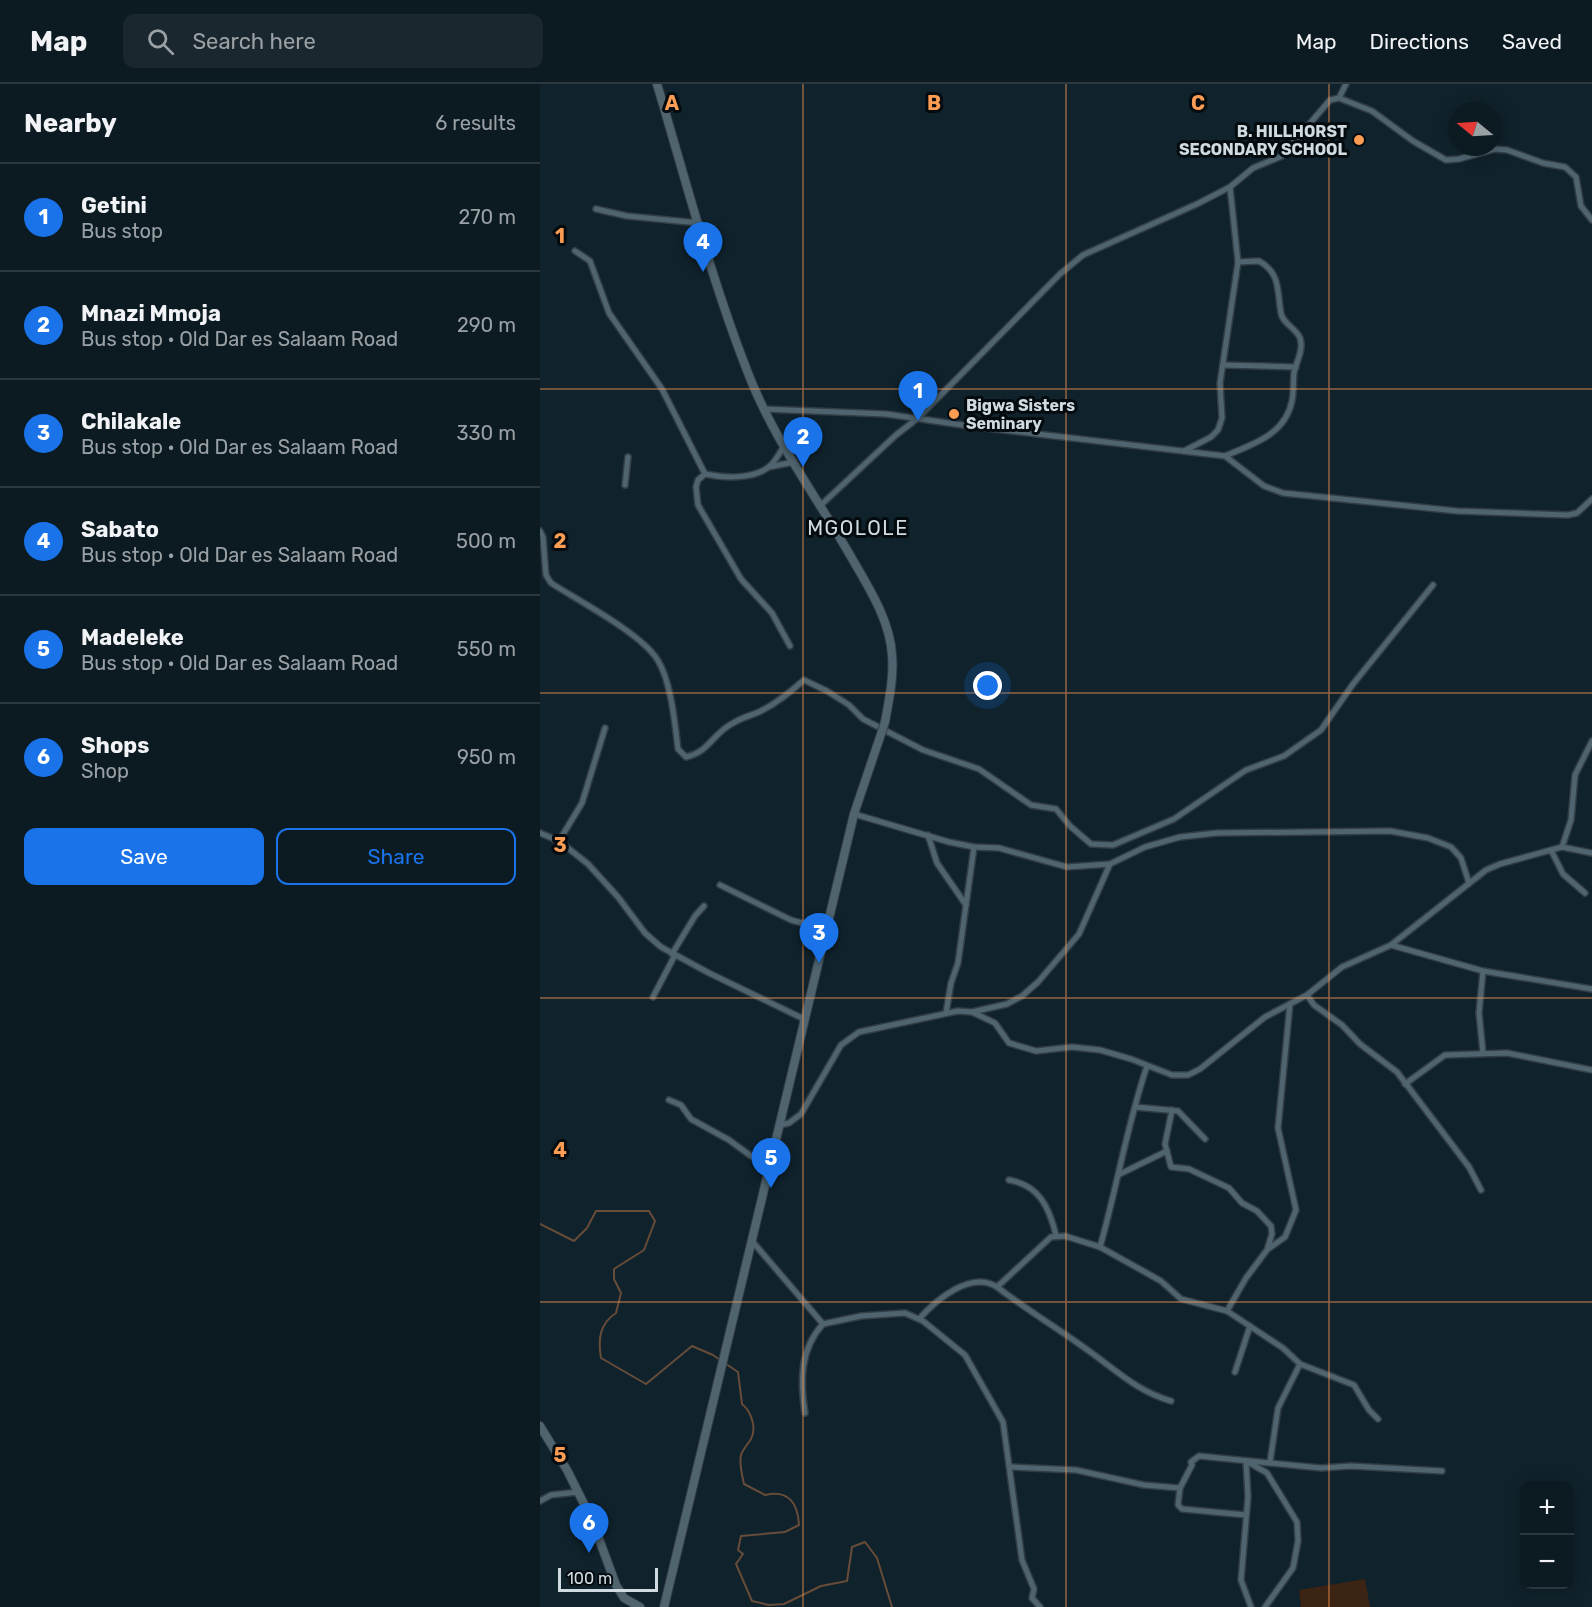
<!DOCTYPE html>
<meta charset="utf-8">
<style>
body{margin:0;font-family:Rubik,sans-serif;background:#1a272e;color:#f1f3f6}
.controls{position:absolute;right:18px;bottom:18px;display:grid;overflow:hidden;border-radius:12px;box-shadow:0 3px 15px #0003}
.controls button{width:54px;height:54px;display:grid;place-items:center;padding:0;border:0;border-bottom:2px solid #2c383f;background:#0c1a21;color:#f1f3f6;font:30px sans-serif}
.compass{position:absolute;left:908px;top:18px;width:54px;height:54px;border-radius:50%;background:#0c1a21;box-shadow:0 3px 15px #0003;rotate:288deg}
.scale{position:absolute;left:18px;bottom:15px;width:100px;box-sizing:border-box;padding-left:6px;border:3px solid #cfdbe1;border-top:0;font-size:16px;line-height:21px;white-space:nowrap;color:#cfdbe1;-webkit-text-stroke:4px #040b0f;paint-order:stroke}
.you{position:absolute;left:448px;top:602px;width:21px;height:21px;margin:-15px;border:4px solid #fff;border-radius:50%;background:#1a73e8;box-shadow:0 0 0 9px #1a73e833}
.badge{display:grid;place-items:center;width:39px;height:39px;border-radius:50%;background:#1a73e8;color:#fff;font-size:20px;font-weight:700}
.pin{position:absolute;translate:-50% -50px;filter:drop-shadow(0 2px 3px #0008)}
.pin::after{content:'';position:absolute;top:32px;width:21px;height:18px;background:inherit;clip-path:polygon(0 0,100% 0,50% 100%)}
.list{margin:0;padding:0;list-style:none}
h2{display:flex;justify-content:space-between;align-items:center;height:78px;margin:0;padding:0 24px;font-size:26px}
h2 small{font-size:20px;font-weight:400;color:#9aa1a5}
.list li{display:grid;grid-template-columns:39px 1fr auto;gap:18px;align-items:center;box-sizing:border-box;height:108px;padding:0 24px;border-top:2px solid #2c383f}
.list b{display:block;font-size:22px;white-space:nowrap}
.list p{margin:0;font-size:20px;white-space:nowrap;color:#9aa1a5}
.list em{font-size:20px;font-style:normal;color:#9aa1a5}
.actions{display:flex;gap:12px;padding:18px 24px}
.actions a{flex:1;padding:14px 0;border:2px solid #1a73e8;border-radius:12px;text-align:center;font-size:21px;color:#1a73e8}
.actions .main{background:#1a73e8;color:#fff}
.icon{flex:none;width:33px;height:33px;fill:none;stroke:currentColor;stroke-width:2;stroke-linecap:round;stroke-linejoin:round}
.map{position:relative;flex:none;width:1052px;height:1523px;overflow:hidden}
header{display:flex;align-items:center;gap:36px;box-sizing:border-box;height:84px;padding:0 30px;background:#0c1a21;border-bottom:2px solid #2c383f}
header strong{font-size:28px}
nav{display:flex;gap:33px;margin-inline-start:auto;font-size:21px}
.search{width:420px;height:54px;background:#1a272e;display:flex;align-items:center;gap:15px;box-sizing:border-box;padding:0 21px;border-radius:12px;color:#9aa1a5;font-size:22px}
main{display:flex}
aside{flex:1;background:#0c1a21}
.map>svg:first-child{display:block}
.green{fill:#3b2414}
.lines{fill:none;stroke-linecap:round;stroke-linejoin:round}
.stream{stroke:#674c39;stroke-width:2}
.street-casing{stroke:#323d45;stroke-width:8}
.secondary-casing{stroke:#323d45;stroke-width:10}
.street{stroke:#4f646f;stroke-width:5}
.secondary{stroke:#4f646f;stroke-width:8}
.secondary-bridge-casing{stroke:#323d45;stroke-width:10;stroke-linecap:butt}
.secondary-bridge{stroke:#4f646f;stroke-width:8}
.grid{fill:none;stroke:#fd9d54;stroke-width:1.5;stroke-opacity:0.55}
.poi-dot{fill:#fd9d54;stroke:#040b0f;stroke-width:2}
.labels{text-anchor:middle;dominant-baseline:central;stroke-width:6;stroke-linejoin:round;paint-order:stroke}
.poi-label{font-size:16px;font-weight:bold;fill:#cfdbe1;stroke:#040b0f;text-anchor:end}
.quarter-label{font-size:20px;letter-spacing:1.5px;fill:#cfdbe1;stroke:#040b0f}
.grid-label{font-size:20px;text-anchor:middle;font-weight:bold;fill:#fd9d54;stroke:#040b0f;stroke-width:6;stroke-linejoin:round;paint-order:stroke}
</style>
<header>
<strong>Map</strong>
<div class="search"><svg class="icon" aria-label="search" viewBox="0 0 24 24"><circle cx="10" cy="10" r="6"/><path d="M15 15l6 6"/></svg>Search here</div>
<nav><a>Map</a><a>Directions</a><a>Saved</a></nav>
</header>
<main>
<aside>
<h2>Nearby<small>6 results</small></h2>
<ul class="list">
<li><span class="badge">1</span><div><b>Getini</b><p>Bus stop</p></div><em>270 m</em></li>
<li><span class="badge">2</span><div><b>Mnazi Mmoja</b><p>Bus stop · Old Dar es Salaam Road</p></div><em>290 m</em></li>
<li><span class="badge">3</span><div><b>Chilakale</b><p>Bus stop · Old Dar es Salaam Road</p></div><em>330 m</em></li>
<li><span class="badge">4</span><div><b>Sabato</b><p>Bus stop · Old Dar es Salaam Road</p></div><em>500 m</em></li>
<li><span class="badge">5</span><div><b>Madeleke</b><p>Bus stop · Old Dar es Salaam Road</p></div><em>550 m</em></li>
<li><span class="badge">6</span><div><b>Shops</b><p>Shop</p></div><em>950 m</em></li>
</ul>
<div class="actions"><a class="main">Save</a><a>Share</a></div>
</aside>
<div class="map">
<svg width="1052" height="1523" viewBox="0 0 1052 1523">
<rect width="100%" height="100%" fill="#10222c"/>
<path class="green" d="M 825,1495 L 830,1523 L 761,1523 L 759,1506 Z"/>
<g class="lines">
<path class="stream" d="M 0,1140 L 34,1157 L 47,1144 L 56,1127 L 109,1127 L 115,1137 L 104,1166 L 74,1185 L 74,1195 L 81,1209 L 76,1229 C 59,1240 58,1256 61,1274 L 106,1300 L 152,1262 L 173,1271 L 198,1288 L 202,1320 C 211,1327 217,1344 211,1355 C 208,1360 203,1365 201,1371 C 199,1381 202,1390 204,1400 L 225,1411 C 249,1405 258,1420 259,1441 L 245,1448 L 201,1452 L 198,1466 L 203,1470 L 196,1480 L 212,1517 L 229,1521 L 244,1520 L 281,1502 L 307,1497 L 312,1463 L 325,1458 L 337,1474 L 352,1523"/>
<g class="street-casing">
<g id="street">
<path d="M 799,14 L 832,27 L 873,57 L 906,76 L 919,75 L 955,65 L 967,66 L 1003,79 L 1025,83 L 1036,93 L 1041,122 L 1052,136"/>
<path d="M 56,125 L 87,132 L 159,139"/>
<path d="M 35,167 L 50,177 L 69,229 L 122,305 L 165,390"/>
<path d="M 683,281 L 756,283"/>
<path d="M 224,325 L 346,330 L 429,342 L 685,372 L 724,402 L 743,409 L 917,427 L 1028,431 L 1037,429 L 1052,415"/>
<path d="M 644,367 L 671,353 L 678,346 L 682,334 L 680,299 L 698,178 L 690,103"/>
<path d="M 685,372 C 713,360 745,351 752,317 C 754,308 753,298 754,289 C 756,278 764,266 760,254 C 756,244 742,239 741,229 C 737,208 741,189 719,177 L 698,178"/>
<path d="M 229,383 L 254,378"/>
<path d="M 165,390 L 158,396 L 156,403 L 158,421 L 201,495 L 232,529 L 250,562"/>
<path d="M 165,390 C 183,394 216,396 231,381 C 236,376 240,368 245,361"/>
<path d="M 85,401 L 88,373"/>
<path d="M 281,421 L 356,351 L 378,334 L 520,190 L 543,171 L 657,120 L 690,103 L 713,84 L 742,72 L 790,16 L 799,14 L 806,0"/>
<path d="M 0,447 L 3,453 L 6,491 L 11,499 C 39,517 100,549 117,575 C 131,596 135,640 138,665 L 146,673 C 171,667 172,649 195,638 C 203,633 213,631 221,627 C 237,619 250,608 264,596 L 287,607 L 309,621 L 323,635 L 383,666 L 439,685 L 491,721 L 516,725 L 530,742 L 551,760 L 573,761 L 634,735 L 706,686 L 744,672 L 781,646 L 813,600 L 893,501"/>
<path d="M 314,730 L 409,758 L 434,763 L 459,764 L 527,783 L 570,780 L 605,763 L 640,753 L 677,749 L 850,747 L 888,754 L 911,763 L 921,774 L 929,799"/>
<path d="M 0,749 L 19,757 L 48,780 L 78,813 L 105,849 L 121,863 L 169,889 L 264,935"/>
<path d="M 388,751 L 397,779 L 426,821"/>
<path d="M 19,757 L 42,719 L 65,644"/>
<path d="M 1022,763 L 1052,769"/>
<path d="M 1011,766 L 1023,790 L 1045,809"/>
<path d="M 180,801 L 251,836 L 288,846"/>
<path d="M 851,861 L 943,887 L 1052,905"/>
<path d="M 132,870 L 155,832 L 164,822"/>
<path d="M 943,887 L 939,929 L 943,969"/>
<path d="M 767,911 L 774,921 L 802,941 L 820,960 L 857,988 L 929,1083 L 941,1106"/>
<path d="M 113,913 L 135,871"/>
<path d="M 432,928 L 467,920 L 482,912 L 498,898 L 539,850 L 570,780"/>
<path d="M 406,929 L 411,899 L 418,879 L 434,763"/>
<path d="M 865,1000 L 905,971 L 967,969 L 1052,986"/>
<path d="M 129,1016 L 141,1021 L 151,1035 L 189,1056 L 211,1072 L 231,1076"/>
<path d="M 595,1023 L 638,1027 L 665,1055"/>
<path d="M 632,1026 L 625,1060 L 631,1083 L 649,1085 L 689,1104 L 702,1119 L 717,1127 L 731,1142 L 732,1150 L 727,1166 L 706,1194 L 687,1227"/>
<path d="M 240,1041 L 249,1039 L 261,1030 L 301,961 L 319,948 L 418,927 L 432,928 L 455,939 L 469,959 L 496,967 L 532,963 L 560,966 L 591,975 L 632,991 L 648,991 L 660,985 L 725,933 L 767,911 L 802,883 L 851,861 L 946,786 L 960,780 L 1022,763 L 1031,736 L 1035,691 L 1052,657"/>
<path d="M 580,1090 L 627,1067"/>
<path d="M 469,1096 C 499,1101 509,1123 516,1151"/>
<path d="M 212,1157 L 283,1240 L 321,1232 L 365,1229 L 383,1237 L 425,1271 L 463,1338 L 482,1476 L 494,1505 L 492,1514 L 500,1523"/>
<path d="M 560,1163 C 577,1103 587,1041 607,982"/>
<path d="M 728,1165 L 745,1153 L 756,1126 L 738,1044 L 750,920"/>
<path d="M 457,1203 C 487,1226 519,1245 549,1267 C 577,1287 597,1307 631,1317"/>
<path d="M 379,1235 C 396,1216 431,1186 457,1203 L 511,1153 L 525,1152 L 560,1163 L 621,1197 L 641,1215 L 687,1227 L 743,1264 L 760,1280 L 738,1324 L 730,1378"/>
<path d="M 760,1280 L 814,1301 L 829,1326 L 838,1335"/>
<path d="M 695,1288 L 710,1242"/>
<path d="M 265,1329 C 260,1297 260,1265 283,1240"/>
<path d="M 706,1377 L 708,1413 L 701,1496 L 711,1523"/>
<path d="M 708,1378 L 727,1389 L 757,1438 L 758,1457 L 753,1484 L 725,1523"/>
<path d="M 471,1383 L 536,1386 L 604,1401 L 640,1404 L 652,1381 L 651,1378 L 659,1372 L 781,1384 L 811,1382 L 902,1387"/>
<path d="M 640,1404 L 638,1421 L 642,1425 L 706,1431"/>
<path d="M 0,1417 L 11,1411 L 38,1408"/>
</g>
</g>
<g class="secondary-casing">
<g id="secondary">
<path d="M 117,0 C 146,97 171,195 208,289 C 233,354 276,412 310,471 C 327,501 350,535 352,571 C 354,593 349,616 345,638"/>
<path d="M 0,1342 L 27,1386 L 52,1436 L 76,1501 L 84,1514 L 100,1523"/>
<path d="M 124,1523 L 314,730 L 339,656"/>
</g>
</g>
<use href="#street" class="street"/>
<use href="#secondary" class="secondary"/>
<g class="secondary-bridge-casing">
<path id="secondary-bridge" d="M 339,656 L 345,638"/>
</g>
<use href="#secondary-bridge" class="secondary-bridge"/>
</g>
<path class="grid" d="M 263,0 L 263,1523M 526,0 L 526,1523M 789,0 L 789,1523M 0,305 L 1052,305M 0,609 L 1052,609M 0,914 L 1052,914M 0,1218 L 1052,1218"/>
<g class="poi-dot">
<circle cx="819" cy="56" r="6"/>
<circle cx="414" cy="330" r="6"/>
</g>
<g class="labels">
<g class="poi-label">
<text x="807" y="47">B. HILLHORST<tspan x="807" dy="18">SECONDARY SCHOOL</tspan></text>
<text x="426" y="321" text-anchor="start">Bigwa Sisters<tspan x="426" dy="18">Seminary</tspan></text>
</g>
<g class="quarter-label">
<text x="318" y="444">MGOLOLE</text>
</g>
</g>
<g class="grid-label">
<text x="132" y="26">A</text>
<text x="394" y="26">B</text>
<text x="658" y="26">C</text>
<text x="20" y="159">1</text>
<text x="20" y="464">2</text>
<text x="20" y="768">3</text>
<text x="20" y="1073">4</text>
<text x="20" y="1378">5</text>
</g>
</svg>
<div class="controls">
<button>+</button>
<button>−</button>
</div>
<svg class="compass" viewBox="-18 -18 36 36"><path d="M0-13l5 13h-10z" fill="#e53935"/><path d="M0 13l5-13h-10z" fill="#9aa1a5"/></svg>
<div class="scale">100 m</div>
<div class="you"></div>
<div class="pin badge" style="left:378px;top:337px">1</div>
<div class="pin badge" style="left:263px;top:383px">2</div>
<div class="pin badge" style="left:279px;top:879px">3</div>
<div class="pin badge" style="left:163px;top:188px">4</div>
<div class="pin badge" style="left:231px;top:1104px">5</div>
<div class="pin badge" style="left:49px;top:1469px">6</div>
</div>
</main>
